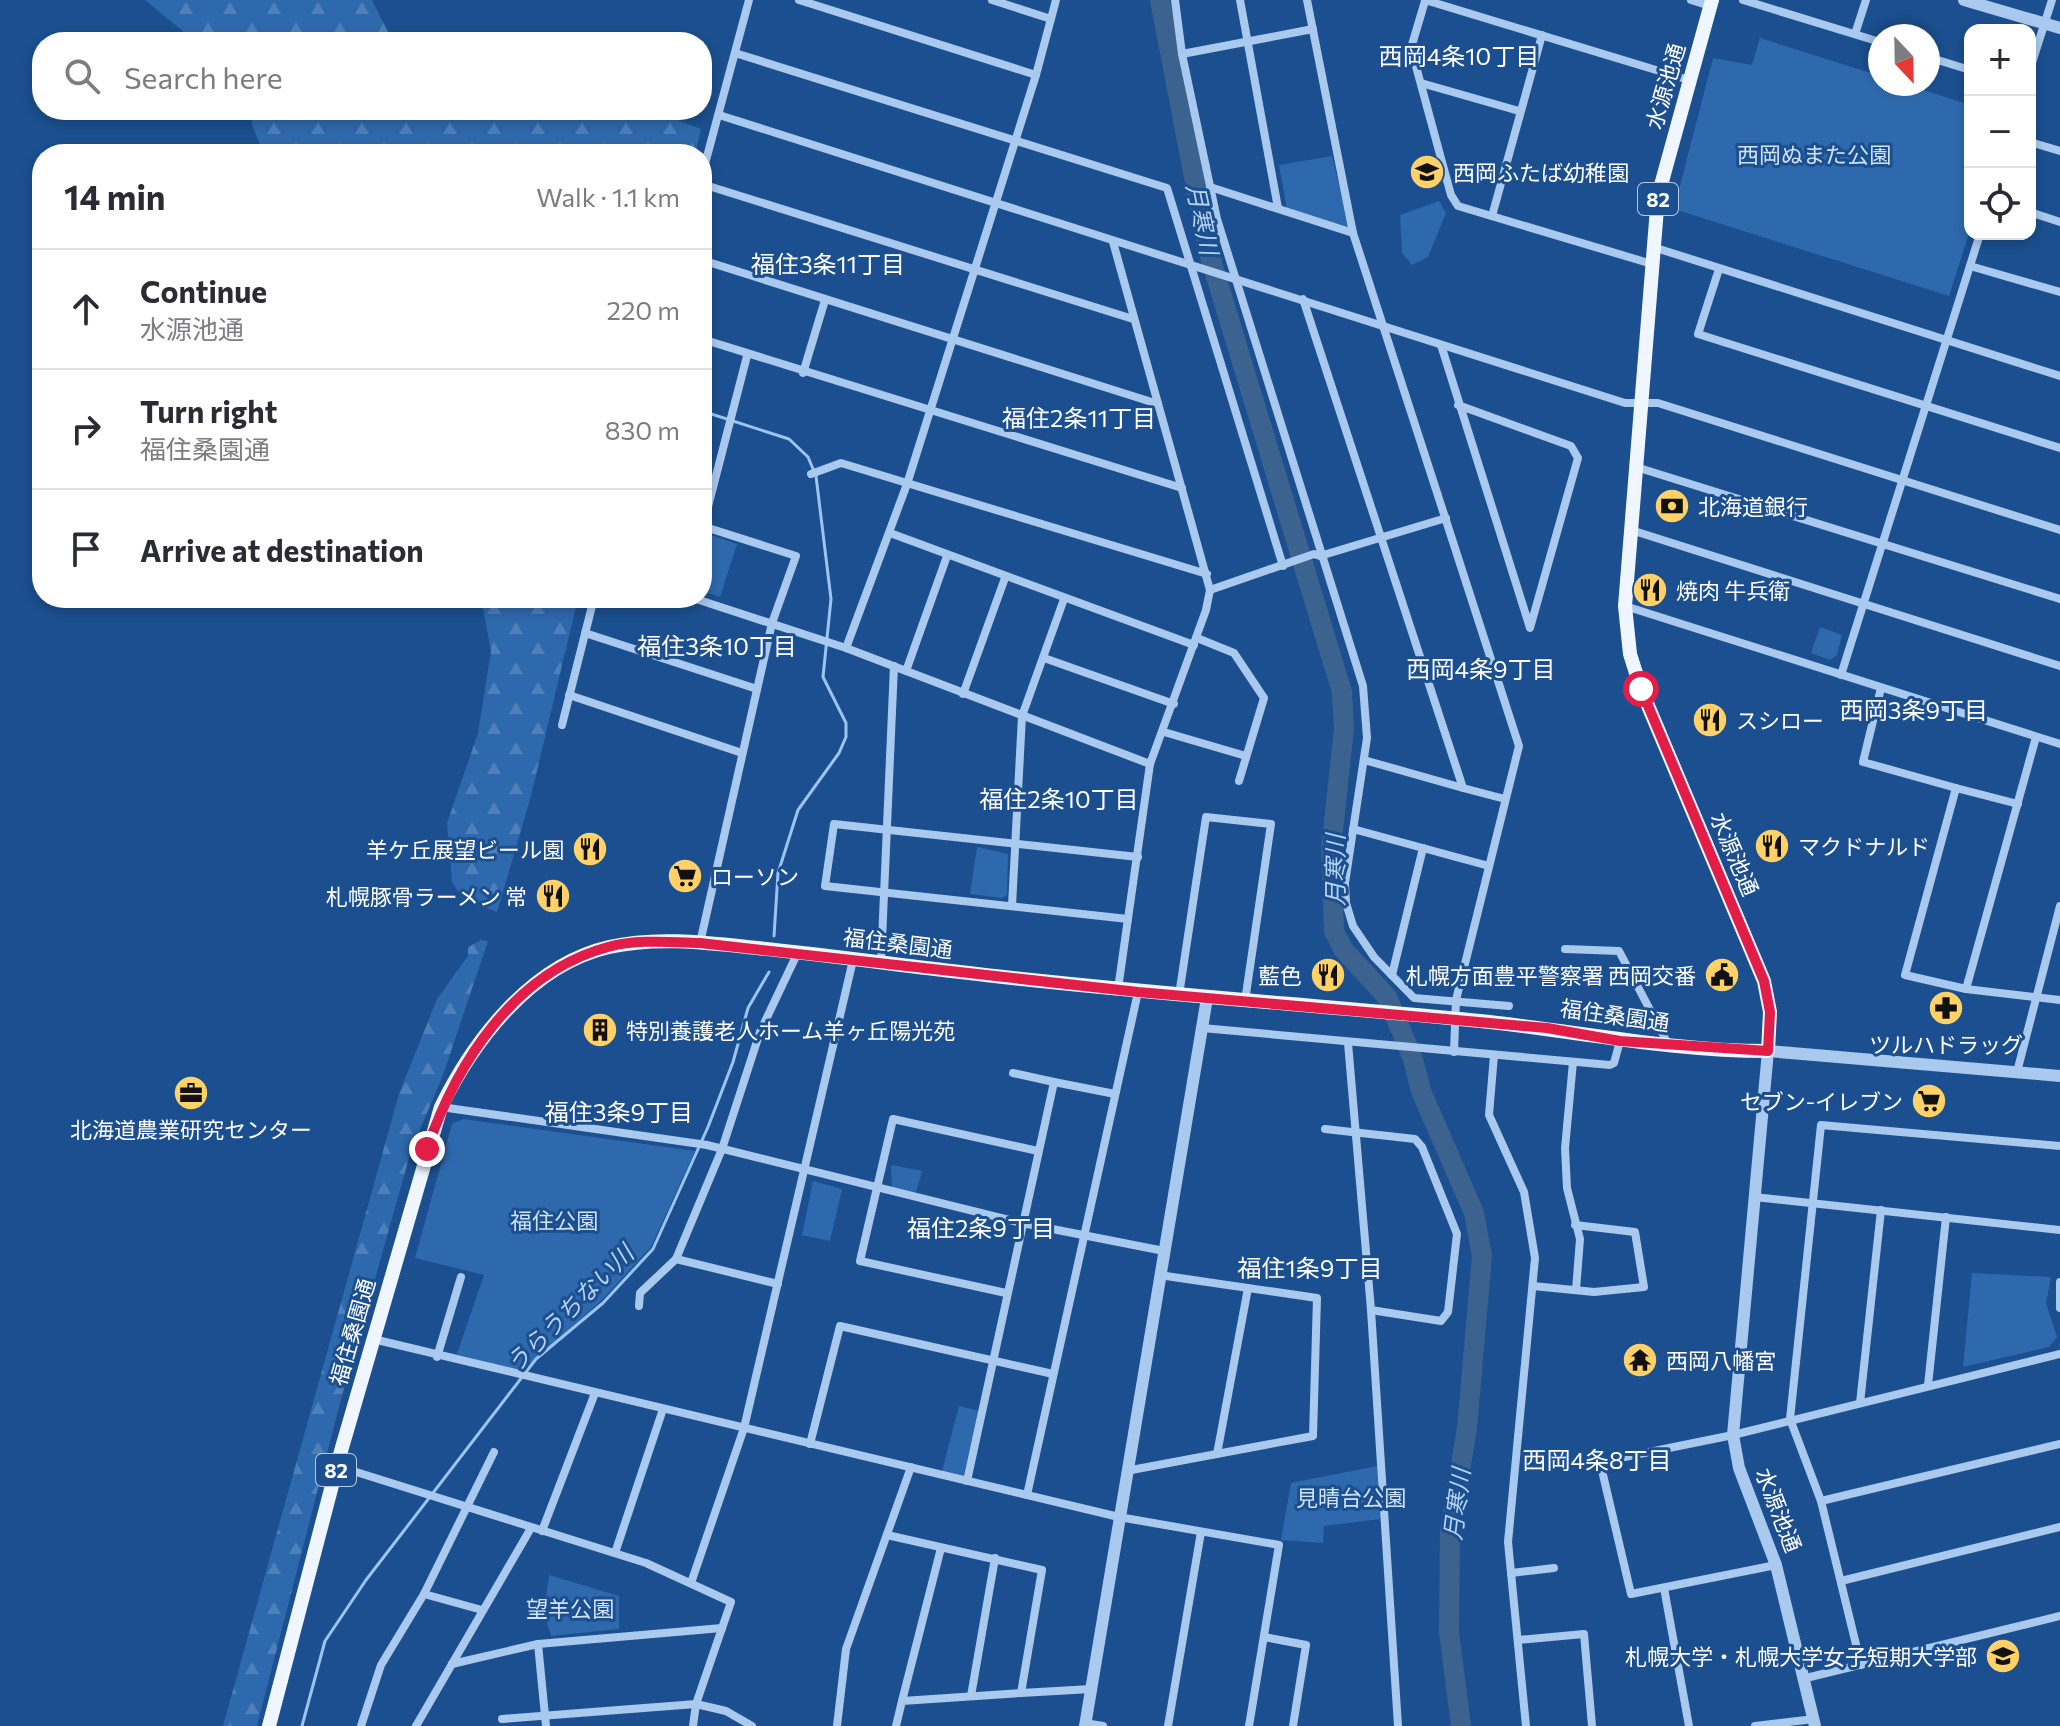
<!DOCTYPE html>
<meta charset="utf-8">
<style>
body{margin:0;font-family:Commissioner,"Noto Sans JP",sans-serif;background:#f2f2f3;color:#2b2b33}
.controls{position:absolute;right:24px;top:24px;display:grid;overflow:hidden;border-radius:16px;box-shadow:0 4px 12px #0003}
.controls button{width:72px;height:72px;display:grid;place-items:center;padding:0;border:0;border-bottom:2px solid #e1e1e2;background:#fff;color:#2b2b33;font:40px sans-serif}
.compass{position:absolute;left:1868px;top:24px;width:72px;height:72px;border-radius:50%;background:#fff;box-shadow:0 4px 12px #0003;rotate:158deg}
.stop{position:absolute;width:24px;height:24px;margin:-18px;border:6px solid #e11d48;border-radius:50%;background:#fff}
.stop.end{background:#e11d48;border-color:#fff;box-shadow:0 2px 8px #0008}
.list{margin:0;padding:0;list-style:none}
h2{display:flex;justify-content:space-between;align-items:center;height:104px;margin:0;padding:0 32px;font-size:34px}
h2 small{font-size:26px;font-weight:400;color:#7c7c81}
.list li{display:grid;grid-template-columns:52px 1fr auto;gap:24px;align-items:center;box-sizing:border-box;height:120px;padding:0 32px;border-top:2px solid #e1e1e2}
.list b{display:block;font-size:30px;white-space:nowrap}
.list p{margin:0;font-size:26px;white-space:nowrap;color:#7c7c81}
.list em{font-size:26px;font-style:normal;color:#7c7c81}
.icon{flex:none;width:44px;height:44px;fill:none;stroke:currentColor;stroke-width:2;stroke-linecap:round;stroke-linejoin:round}
.map{position:relative;flex:none;width:2060px;height:1726px;overflow:hidden}
.search{position:absolute;background:#fff;box-shadow:0 4px 12px #0003;left:32px;top:32px;width:680px;height:88px;display:flex;align-items:center;gap:20px;box-sizing:border-box;padding:0 28px;border-radius:32px;color:#7c7c81;font-size:30px}
.panel{position:absolute;background:#fff;box-shadow:0 4px 12px #0003;left:32px;top:144px;width:680px;height:464px;border-radius:32px}
.map>svg:first-child{display:block}
.forest{fill:url(#forest-firs)}
.park{fill:#2e69ad}
.lines{fill:none;stroke-linecap:round;stroke-linejoin:round}
.stream{stroke:#9cc4f0;stroke-width:3}
.river{stroke:#3c6290;stroke-width:20}
.minor{stroke:#a9c9ee;stroke-width:8}
.tertiary{stroke:#a9c9ee;stroke-width:12}
.primary{stroke:#f0f6ff;stroke-width:14}
.route{stroke:#e11d48;stroke-width:10}
.labels{text-anchor:middle;dominant-baseline:central;stroke-width:6;stroke-linejoin:round;paint-order:stroke}
.shield{fill:#1b4f8f;stroke:#bbcadd;stroke-width:2}
.shield-label{font-size:20px;font-weight:bold;fill:#fff}
.street-label{font-size:22px;fill:#fff;stroke:#1b4f8f}
.park-label{font-size:22px;fill:#cfe3fa;stroke:#1b4f8f}
.poi-label{font-size:22px;fill:#fff;stroke:#1b4f8f;text-anchor:start}
.neighbourhood-label{font-size:24px;fill:#fff;stroke:#1b4f8f}
.water-label{font-size:24px;font-style:italic;fill:#b5d3f5;stroke:#1b4f8f}
</style>
<div class="map">
<svg width="2060" height="1726" viewBox="0 0 2060 1726">
<defs>
<pattern id="forest-firs" width="22" height="20" patternUnits="userSpaceOnUse" patternTransform="scale(2)"><rect width="22" height="20" fill="#2e69ad"/><path d="M5 1l3.5 6h-7zM16 11l3.5 6h-7z" fill="#4d80b9"/></pattern>
</defs>
<rect width="100%" height="100%" fill="#1b4f8f"/>
<g class="forest">
<path d="M 145,0 L 372,0 L 393,42 L 196,42 Z"/>
<path d="M 251,110 L 651,110 L 701,129 L 695,154 L 264,154 L 252,125 Z"/>
<path d="M 481,598 L 578,598 L 531,796 L 497,912 L 463,899 L 452,882 L 447,823 L 478,733 L 491,651 Z"/>
<path d="M 481,940 L 488,941 L 443,1075 L 411,1151 L 341,1399 L 257,1726 L 223,1726 L 399,1094 L 437,999 L 468,956 L 468,947 Z"/>
</g>
<g class="park">
<path d="M 1760,38 L 1880,76 L 1880,84 L 1905,84 L 1970,105 L 1970,230 L 1949,296 L 1674,209 L 1713,58 L 1752,65 Z"/>
<path d="M 1332,156 L 1350,229 L 1287,210 L 1279,165 Z"/>
<path d="M 1439,201 L 1446,213 L 1428,257 L 1412,265 L 1402,253 L 1400,215 Z"/>
<path d="M 702,532 L 737,544 L 720,597 L 702,591 Z"/>
<path d="M 1820,627 L 1842,635 L 1837,655 L 1830,660 L 1811,653 Z"/>
<path d="M 977,847 L 1008,854 L 1007,895 L 1002,898 L 970,894 Z"/>
<path d="M 463,1119 L 695,1151 L 651,1247 L 601,1301 L 520,1372 L 457,1354 L 484,1275 L 415,1258 L 452,1124 Z"/>
<path d="M 891,1165 L 922,1171 L 916,1192 L 892,1188 Z"/>
<path d="M 813,1181 L 842,1189 L 830,1241 L 802,1235 Z"/>
<path d="M 1972,1273 L 2051,1277 L 2046,1303 L 2057,1337 L 2049,1347 L 1963,1367 Z"/>
<path d="M 959,1406 L 979,1411 L 963,1478 L 942,1471 Z"/>
<path d="M 1377,1466 L 1380,1519 L 1324,1526 L 1323,1543 L 1281,1540 L 1291,1483 Z"/>
<path d="M 549,1575 L 619,1596 L 619,1629 L 551,1636 L 544,1612 Z"/>
</g>
<g class="lines">
<g class="stream">
<path d="M 702,411 L 789,439 L 808,457 L 816,476 L 831,599 L 823,677 L 846,723 L 846,737 L 839,753 L 798,810 L 778,873 L 774,936"/>
<path d="M 302,1726 L 325,1641 L 366,1580 L 536,1359 L 603,1303 L 653,1249 L 708,1127 L 733,1062 L 748,1008 L 769,972"/>
</g>
<path class="river" d="M 1160,0 L 1208,250 L 1342,692 L 1344,728 L 1331,850 L 1334,931 L 1343,949 L 1387,997 L 1413,1059 L 1421,1091 L 1474,1213 L 1482,1256 L 1467,1428 L 1450,1530 L 1449,1632 L 1461,1726"/>
<g class="minor">
<path d="M 799,0 L 1036,75"/>
<path d="M 992,0 L 1051,19"/>
<path d="M 1175,0 L 1182,54 L 1217,219 L 1363,686 L 1367,738 L 1345,883 L 1346,903 L 1353,926 L 1374,957 L 1414,998 L 1509,1006"/>
<path d="M 1240,0 L 1278,208"/>
<path d="M 1307,0 L 1353,233 L 1519,746 L 1456,1000 L 1454,1052"/>
<path d="M 1425,0 L 1689,80"/>
<path d="M 1691,0 L 1710,6"/>
<path d="M 1743,0 L 1880,42"/>
<path d="M 1425,1 L 1411,48 L 1451,195 L 1458,206 L 1652,264"/>
<path d="M 1855,34 L 1866,0"/>
<path d="M 735,53 L 1167,188 L 1283,566"/>
<path d="M 1182,54 L 1313,29"/>
<path d="M 1928,57 L 1970,70"/>
<path d="M 2030,69 L 2052,0"/>
<path d="M 1421,83 L 1519,111"/>
<path d="M 719,115 L 1625,403 L 1658,403 L 2060,530"/>
<path d="M 2030,142 L 2060,151"/>
<path d="M 702,175 L 749,0"/>
<path d="M 702,184 L 1133,319"/>
<path d="M 1210,187 L 1353,233"/>
<path d="M 2030,212 L 2060,222"/>
<path d="M 1492,216 L 1542,35"/>
<path d="M 1113,242 L 1210,590 L 1206,610 L 1150,764 L 1118,989"/>
<path d="M 1653,247 L 2060,376"/>
<path d="M 702,260 L 1158,404"/>
<path d="M 1970,266 L 2060,292"/>
<path d="M 1719,269 L 1698,334 L 2060,448"/>
<path d="M 1303,299 L 1463,788 L 1505,799"/>
<path d="M 702,339 L 1182,488"/>
<path d="M 1441,345 L 1530,628 L 1578,458 L 1571,446 L 1458,405"/>
<path d="M 803,373 L 825,300"/>
<path d="M 1636,467 L 2060,599"/>
<path d="M 811,474 L 841,463 L 1207,574"/>
<path d="M 703,526 L 747,356"/>
<path d="M 1631,530 L 2060,666"/>
<path d="M 890,533 L 1194,645"/>
<path d="M 1210,590 L 1314,554 L 1320,556 L 1446,518"/>
<path d="M 693,598 L 846,648 L 1150,764"/>
<path d="M 1625,606 L 2060,744"/>
<path d="M 585,633 L 757,689"/>
<path d="M 1197,638 L 1234,653 L 1264,698 L 1239,781"/>
<path d="M 846,648 L 907,484 L 1036,75 L 1056,0"/>
<path d="M 1044,658 L 1174,704"/>
<path d="M 906,671 L 947,556"/>
<path d="M 1841,675 L 1980,234"/>
<path d="M 1881,688 L 1863,762 L 1956,788 L 1905,975 L 1966,989 L 2060,1000"/>
<path d="M 963,694 L 1005,578"/>
<path d="M 569,695 L 742,753"/>
<path d="M 562,725 L 594,598"/>
<path d="M 1164,732 L 1246,756"/>
<path d="M 1364,760 L 1463,788"/>
<path d="M 1956,788 L 2018,804"/>
<path d="M 1353,829 L 1489,866"/>
<path d="M 1012,906 L 1022,716 L 1064,599"/>
<path d="M 1128,919 L 825,886 L 834,824 L 1138,857"/>
<path d="M 700,943 L 772,623 L 796,556 L 702,526"/>
<path d="M 1565,949 L 1619,951 L 1668,1044"/>
<path d="M 881,963 L 894,666"/>
<path d="M 1392,975 L 1423,848"/>
<path d="M 1966,989 L 2036,737"/>
<path d="M 1179,995 L 1206,817 L 1271,824 L 1245,1001"/>
<path d="M 1202,1028 L 1610,1065 L 1614,1063 L 1620,1041"/>
<path d="M 1348,1043 L 1371,1310 L 1398,1726"/>
<path d="M 1494,1055 L 1489,1115 L 1524,1192 L 1535,1258 L 1508,1542 L 1526,1726"/>
<path d="M 1573,1062 L 1565,1148 L 1567,1188 L 1580,1239 L 1576,1290"/>
<path d="M 2017,1072 L 2060,906"/>
<path d="M 1013,1073 L 1054,1082"/>
<path d="M 441,1107 L 707,1145 L 1022,1223 L 1164,1251"/>
<path d="M 1325,1129 L 1415,1139 L 1422,1147 L 1457,1234 L 1448,1312 L 1441,1321 L 1371,1310"/>
<path d="M 1754,1197 L 2060,1230"/>
<path d="M 676,1259 L 778,1284"/>
<path d="M 2060,1282 L 2060,1308"/>
<path d="M 1533,1286 L 1594,1292 L 1644,1287 L 1635,1232 L 1575,1225"/>
<path d="M 1006,1293 L 860,1261 L 893,1119 L 1038,1151"/>
<path d="M 639,1306 L 640,1293 L 676,1259 L 722,1149 L 760,1032 L 798,952"/>
<path d="M 373,1339 L 1119,1517 L 1279,1545 L 1249,1726"/>
<path d="M 437,1357 L 461,1277"/>
<path d="M 1928,1385 L 1946,1217"/>
<path d="M 1860,1403 L 1881,1210"/>
<path d="M 810,1444 L 840,1326 L 1053,1374"/>
<path d="M 1217,1454 L 1248,1288"/>
<path d="M 337,1466 L 646,1563 L 731,1602 L 696,1704 L 693,1726"/>
<path d="M 1126,1471 L 1313,1436 L 1317,1298 L 1159,1275"/>
<path d="M 967,1481 L 1054,1082 L 1115,1094"/>
<path d="M 1027,1495 L 1138,992"/>
<path d="M 1821,1501 L 2060,1444"/>
<path d="M 542,1531 L 595,1393"/>
<path d="M 887,1535 L 1042,1570 L 1021,1693 L 1091,1689"/>
<path d="M 615,1553 L 663,1409"/>
<path d="M 1776,1565 L 1631,1594 L 1600,1462 L 1733,1435 L 2060,1354"/>
<path d="M 1511,1573 L 1554,1568"/>
<path d="M 1841,1581 L 2060,1527"/>
<path d="M 691,1583 L 744,1428 L 853,960"/>
<path d="M 1664,1588 L 1689,1726"/>
<path d="M 424,1594 L 482,1610"/>
<path d="M 1264,1637 L 1306,1645 L 1293,1726"/>
<path d="M 1518,1640 L 1584,1634 L 1592,1726"/>
<path d="M 538,1644 L 546,1726"/>
<path d="M 452,1664 L 538,1644 L 722,1628"/>
<path d="M 1861,1665 L 1821,1501 L 1790,1419 L 1821,1125 L 2060,1146"/>
<path d="M 1806,1678 L 2060,1616"/>
<path d="M 971,1696 L 995,1558"/>
<path d="M 902,1701 L 941,1548"/>
<path d="M 502,1719 L 696,1704 L 726,1711 L 752,1726"/>
<path d="M 1085,1723 L 1103,1726"/>
<path d="M 361,1726 L 381,1665 L 424,1594 L 494,1452"/>
<path d="M 416,1726 L 531,1528"/>
<path d="M 837,1726 L 846,1649 L 911,1467"/>
<path d="M 896,1726 L 902,1701 L 1021,1693"/>
<path d="M 1168,1726 L 1201,1532"/>
<path d="M 1755,1726 L 1814,1719"/>
</g>
<g class="tertiary">
<path d="M 1964,0 L 2060,28"/>
<path d="M 1085,1726 L 1207,998"/>
<path d="M 1815,1726 L 1776,1565 L 1739,1468 L 1733,1435 L 1768,1051 L 2060,1076"/>
</g>
<path class="primary" d="M 269,1726 L 341,1451 L 441,1107 C 474,1040 531,965 609,947 C 657,936 709,943 757,948 C 825,955 892,964 960,972 C 1133,993 1307,1004 1480,1021 C 1576,1031 1671,1051 1768,1051 L 1770,1012 L 1764,981 L 1641,689 L 1630,654 L 1625,606 L 1658,196 L 1712,0"/>
</g>
<g class="lines">
<path class="route" d="M 427,1149 C 456,1064 514,972 608,947 C 636,939 670,942 700,943 L 1138,992 L 1547,1028 L 1620,1041 L 1768,1051 L 1770,1012 L 1764,981 L 1641,689"/>
</g>
<defs>
<g id="school-disc" transform="scale(1.8)"><circle r="9.5" fill="#ffd166" stroke="#1b4f8f"/><path d="M0-5L7-2L0 1L-7-2ZM-4 1L0 2.5L4 1V4Q0 6-4 4Z" fill="#111"/></g>
<g id="bank-disc" transform="scale(1.8)"><circle r="9.5" fill="#ffd166" stroke="#1b4f8f"/><path d="M-6-4H6V4H-6ZM0-2.3a2.3 2.3 0 1 0 0 4.6a2.3 2.3 0 1 0 0-4.6Z" fill="#111"/></g>
<g id="restaurant-disc" transform="scale(1.8)"><circle r="9.5" fill="#ffd166" stroke="#1b4f8f"/><path d="M-5-6h1v4h1v-4h1v4h1v-4h1v5L-1.5 .5V6h-2V.5L-5-1ZM5-6V6H3V1.5H1.5Q1.5-4 5-6Z" fill="#111"/></g>
<g id="supermarket-disc" transform="scale(1.8)"><circle r="9.5" fill="#ffd166" stroke="#1b4f8f"/><path d="M-6-5.5h2.5l.6 2H6L4.5 2H-2.5L-4.4-4H-6ZM-1.5 3.2a1.3 1.3 0 1 0 .1 0ZM3 3.2a1.3 1.3 0 1 0 .1 0Z" fill="#111"/></g>
<g id="civic-disc" transform="scale(1.8)"><circle r="9.5" fill="#ffd166" stroke="#1b4f8f"/><path d="M-.6-6.5H3V-4.5H.6V-3L4-1V1h2V6H-6V1h2V-1L-.6-3ZM-1.2 2.5V6h2.4V2.5Z" fill="#111"/></g>
<g id="pharmacy-disc" transform="scale(1.8)"><circle r="9.5" fill="#ffd166" stroke="#1b4f8f"/><path d="M-2-6h4v4h4v4h-4v4h-4v-4h-4v-4h4Z" fill="#111"/></g>
<g id="building-disc" transform="scale(1.8)"><circle r="9.5" fill="#ffd166" stroke="#1b4f8f"/><path d="M-4-6H4V6H1V3H-1V6H-4ZM-2.5-4.3h1.7v1.8h-1.7ZM.8-4.3h1.7v1.8H.8ZM-2.5-1h1.7V.8h-1.7ZM.8-1h1.7V.8H.8Z" fill="#111"/></g>
<g id="office-disc" transform="scale(1.8)"><circle r="9.5" fill="#ffd166" stroke="#1b4f8f"/><path d="M-6-3h4V-5.5h4V-3h4V5H-6ZM-1-4.5V-3h2v-1.5ZM-6 0V1H6V0Z" fill="#111"/></g>
<g id="temple-disc" transform="scale(1.8)"><circle r="9.5" fill="#ffd166" stroke="#1b4f8f"/><path d="M0-6L5-2H3V0L6.5 2.5H4V6H1.5V3h-3V6H-4V2.5H-6.5L-3 0V-2H-5Z" fill="#111"/></g>
<g id="university-disc" transform="scale(1.8)"><circle r="9.5" fill="#ffd166" stroke="#1b4f8f"/><path d="M0-5L7-2L0 1L-7-2ZM-4 1L0 2.5L4 1V4Q0 6-4 4Z" fill="#111"/></g>
</defs>
<g fill-rule="evenodd">
<use href="#school-disc" x="1427" y="172"/>
<use href="#bank-disc" x="1672" y="506"/>
<use href="#restaurant-disc" x="1650" y="590"/>
<use href="#restaurant-disc" x="1710" y="720"/>
<use href="#restaurant-disc" x="1772" y="846"/>
<use href="#restaurant-disc" x="590" y="849"/>
<use href="#supermarket-disc" x="685" y="876"/>
<use href="#restaurant-disc" x="553" y="896"/>
<use href="#restaurant-disc" x="1328" y="975"/>
<use href="#civic-disc" x="1722" y="975"/>
<use href="#pharmacy-disc" x="1946" y="1008"/>
<use href="#building-disc" x="600" y="1030"/>
<use href="#office-disc" x="191" y="1093"/>
<use href="#supermarket-disc" x="1929" y="1101"/>
<use href="#temple-disc" x="1640" y="1360"/>
<use href="#university-disc" x="2003" y="1656"/>
</g>
<g class="labels">
<g class="shield">
<rect x="1638" y="183" width="40" height="32" rx="6"/>
<rect x="316" y="1454" width="40" height="32" rx="6"/>
</g>
<g class="shield-label">
<text x="1658" y="199">82</text>
<text x="336" y="1470">82</text>
</g>
<g class="street-label">
<text transform="translate(1665 86) rotate(-74)">水源池通</text>
<text transform="translate(1735 854) rotate(67)">水源池通</text>
<text transform="translate(898 943) rotate(7)">福住桑園通</text>
<text transform="translate(1615 1015) rotate(8)">福住桑園通</text>
<text transform="translate(352 1332) rotate(-74)">福住桑園通</text>
<text transform="translate(1779 1510) rotate(69)">水源池通</text>
</g>
<g class="park-label">
<text x="1814" y="154">西岡ぬまた公園</text>
<text x="554" y="1220">福住公園</text>
<text x="1351" y="1497">見晴台公園</text>
<text x="570" y="1608">望羊公園</text>
</g>
<g class="poi-label">
<text x="1453" y="172">西岡ふたば幼稚園</text>
<text x="1698" y="506">北海道銀行</text>
<text x="1676" y="590">焼肉 牛兵衛</text>
<text x="1736" y="720">スシロー</text>
<text x="1798" y="846">マクドナルド</text>
<text x="564" y="849" text-anchor="end">羊ケ丘展望ビール園</text>
<text x="711" y="876">ローソン</text>
<text x="527" y="896" text-anchor="end">札幌豚骨ラーメン 常</text>
<text x="1302" y="975" text-anchor="end">藍色</text>
<text x="1696" y="975" text-anchor="end">札幌方面豊平警察署 西岡交番</text>
<text x="626" y="1030">特別養護老人ホーム羊ヶ丘陽光苑</text>
<text x="1946" y="1044" text-anchor="middle">ツルハドラッグ</text>
<text x="1903" y="1101" text-anchor="end">セブン-イレブン</text>
<text x="191" y="1129" text-anchor="middle">北海道農業研究センター</text>
<text x="1666" y="1360">西岡八幡宮</text>
<text x="1977" y="1656" text-anchor="end">札幌大学・札幌大学女子短期大学部</text>
</g>
<g class="neighbourhood-label">
<text x="1459" y="55">西岡4条10丁目</text>
<text x="828" y="263">福住3条11丁目</text>
<text x="1079" y="417">福住2条11丁目</text>
<text x="717" y="645">福住3条10丁目</text>
<text x="1481" y="668">西岡4条9丁目</text>
<text x="1914" y="709">西岡3条9丁目</text>
<text x="1059" y="798">福住2条10丁目</text>
<text x="619" y="1111">福住3条9丁目</text>
<text x="981" y="1227">福住2条9丁目</text>
<text x="1310" y="1267">福住1条9丁目</text>
<text x="1597" y="1459">西岡4条8丁目</text>
</g>
<g class="water-label">
<text transform="translate(1203 219) rotate(78)">月寒川</text>
<text transform="translate(1334 870) rotate(-90)">月寒川</text>
<text transform="translate(569 1308) rotate(-45)">うらうちない川</text>
<text transform="translate(1456 1504) rotate(-83)">月寒川</text>
</g>
</g>
</svg>
<div class="controls">
<button>+</button>
<button>−</button>
<button><svg class="icon" aria-label="locate" viewBox="0 0 24 24"><circle cx="12" cy="12" r="6"/><path d="M12 2v4M12 18v4M2 12h4M18 12h4"/></svg></button>
</div>
<svg class="compass" viewBox="-18 -18 36 36"><path d="M0-13l5 13h-10z" fill="#e53935"/><path d="M0 13l5-13h-10z" fill="#7c7c81"/></svg>
<div class="stop" style="left:1641px;top:689px"></div>
<div class="stop end" style="left:427px;top:1149px"></div>
<div class="search"><svg class="icon" aria-label="search" viewBox="0 0 24 24"><circle cx="10" cy="10" r="6"/><path d="M15 15l6 6"/></svg>Search here</div>
<section class="panel">
<h2>14 min<small>Walk · 1.1 km</small></h2>
<ul class="list">
<li><svg class="icon" aria-label="ahead" viewBox="0 0 24 24"><path d="M12 20V5M6 11l6-6 6 6"/></svg><div><b>Continue</b><p>水源池通</p></div><em>220 m</em></li>
<li><svg class="icon" aria-label="right" viewBox="0 0 24 24"><path d="M7 20v-9h11M14 6l5 5-5 5"/></svg><div><b>Turn right</b><p>福住桑園通</p></div><em>830 m</em></li>
<li><svg class="icon" aria-label="arrive" viewBox="0 0 24 24"><path d="M6 21V4h12l-3 4 3 4H6"/></svg><div><b>Arrive at destination</b></div></li>
</ul>
</section>
</div>
